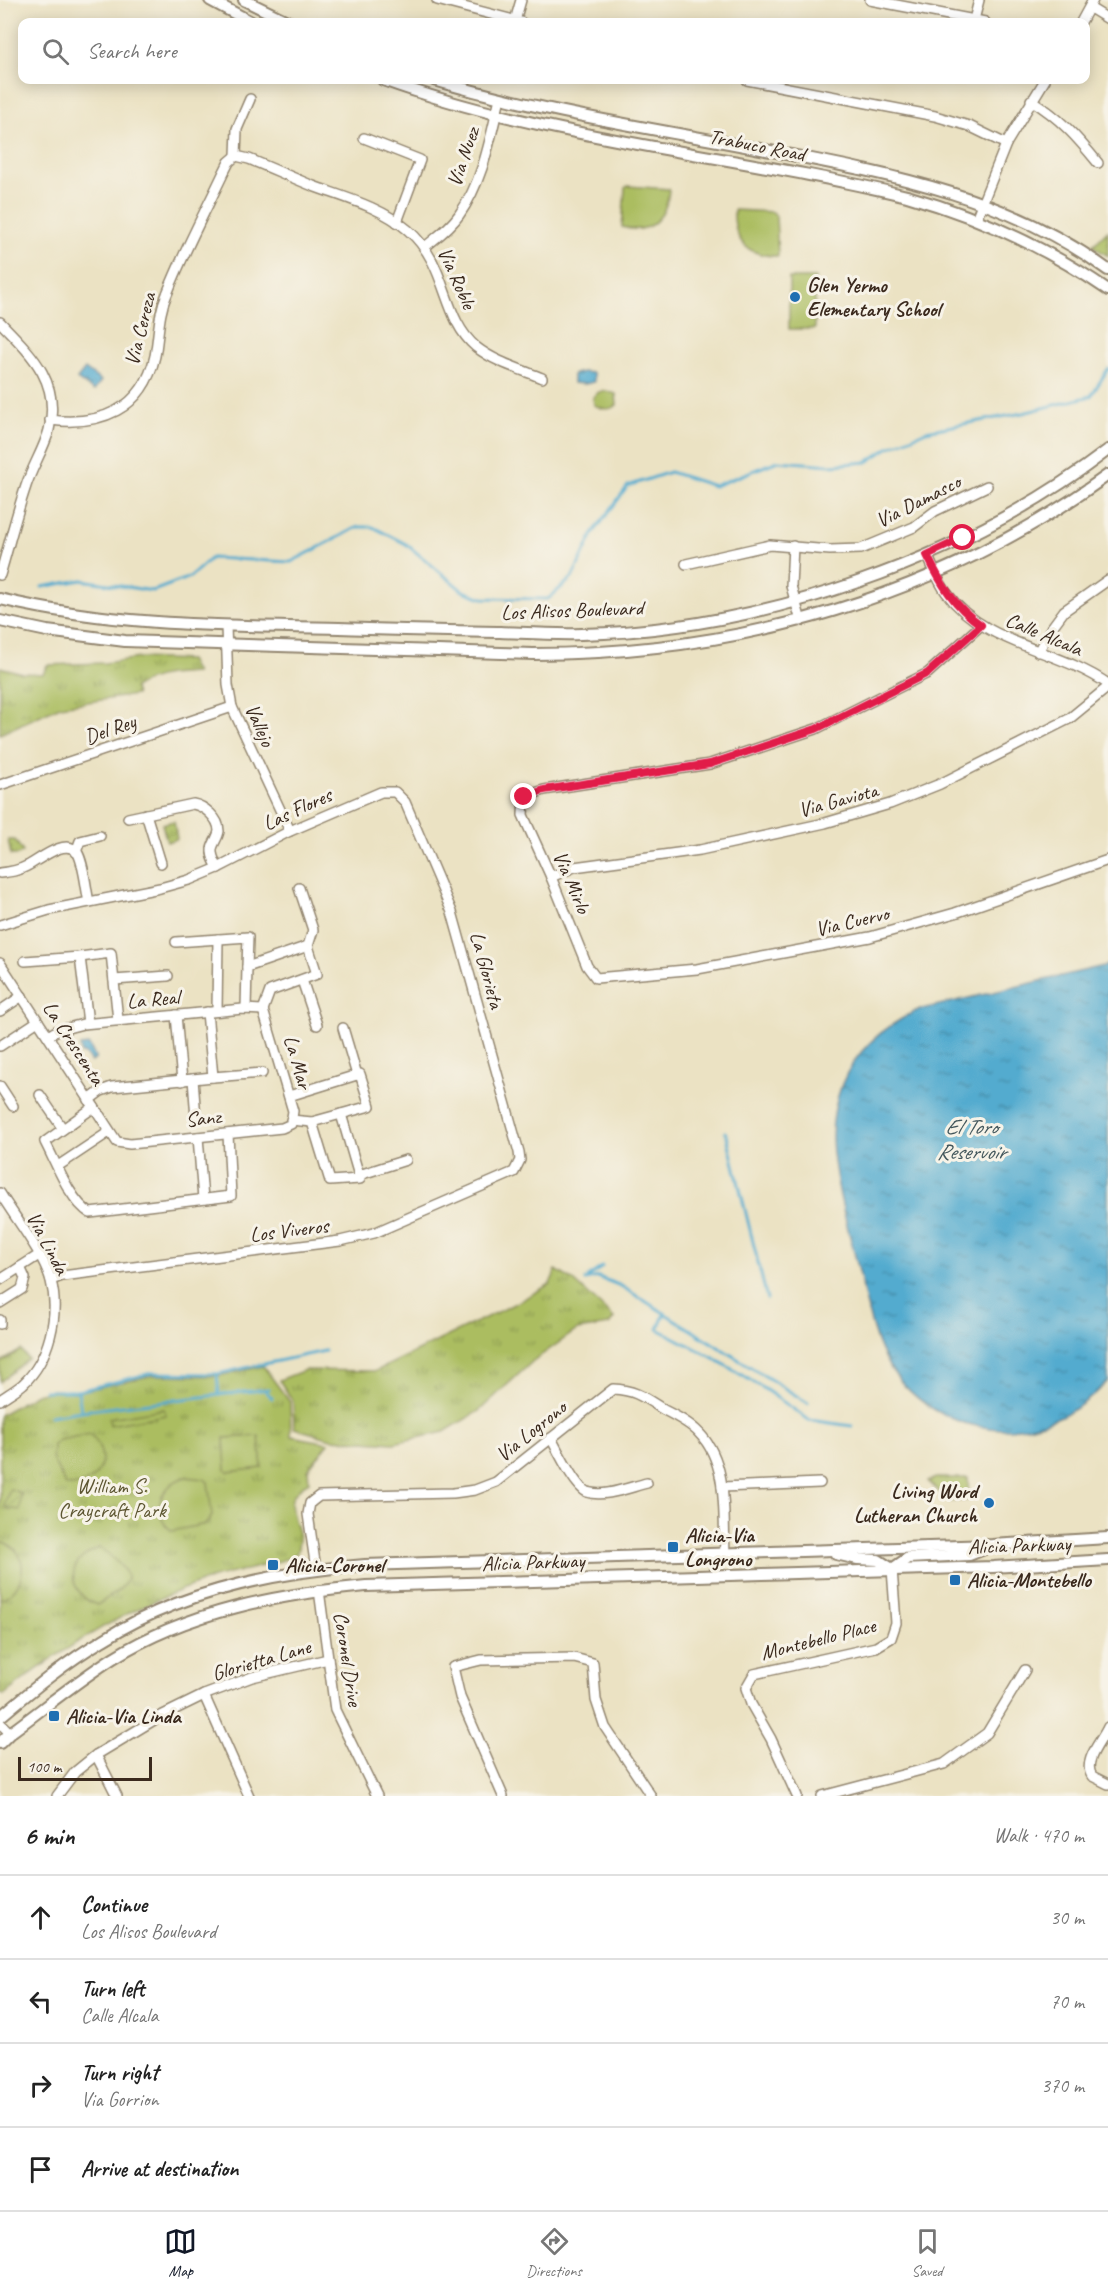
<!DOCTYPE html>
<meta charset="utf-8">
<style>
body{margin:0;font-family:Caveat,sans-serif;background:#f2f2f2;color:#222}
.scale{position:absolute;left:18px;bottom:15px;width:134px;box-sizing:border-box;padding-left:6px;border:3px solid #3b2a1e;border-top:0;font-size:16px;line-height:21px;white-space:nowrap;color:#3b2a1e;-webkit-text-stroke:4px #f7f3e8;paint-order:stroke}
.stop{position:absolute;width:18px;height:18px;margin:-14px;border:4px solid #e11d48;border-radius:50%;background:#fff}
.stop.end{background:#e11d48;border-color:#fff;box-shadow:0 2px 6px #0008}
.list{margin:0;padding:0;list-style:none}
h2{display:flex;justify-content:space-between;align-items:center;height:78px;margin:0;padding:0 24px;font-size:26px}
h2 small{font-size:20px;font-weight:400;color:#767676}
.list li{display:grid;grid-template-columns:39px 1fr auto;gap:18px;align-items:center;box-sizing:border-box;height:84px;padding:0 24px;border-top:2px solid #e0e0e0}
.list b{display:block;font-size:22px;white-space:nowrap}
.list p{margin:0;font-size:20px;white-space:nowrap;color:#767676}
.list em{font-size:20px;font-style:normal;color:#767676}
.icon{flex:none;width:33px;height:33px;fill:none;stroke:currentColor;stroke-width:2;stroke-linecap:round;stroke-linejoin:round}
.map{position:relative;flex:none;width:1108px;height:1796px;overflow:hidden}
.search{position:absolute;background:#fff;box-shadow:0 3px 15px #0003;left:18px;right:18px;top:18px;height:66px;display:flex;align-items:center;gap:15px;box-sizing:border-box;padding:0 21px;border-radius:12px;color:#767676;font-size:22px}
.sheet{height:414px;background:#fff}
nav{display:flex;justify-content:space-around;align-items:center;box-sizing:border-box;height:84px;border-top:2px solid #e0e0e0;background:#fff;font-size:16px;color:#767676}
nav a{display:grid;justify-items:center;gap:3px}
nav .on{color:#111827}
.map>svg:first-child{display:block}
.grass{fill:url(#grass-tufts);stroke:#737440;stroke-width:1.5}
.garden{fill:url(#garden-furrows);stroke:#737440;stroke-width:1.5}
.pitch{fill:#abbd61;stroke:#737440;stroke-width:1.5}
.water{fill:url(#water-ripples);stroke:#466a76;stroke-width:1.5}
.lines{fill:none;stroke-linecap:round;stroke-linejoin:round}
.stream{stroke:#52abcf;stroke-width:3}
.minor-casing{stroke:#938670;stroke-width:12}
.major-casing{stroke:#938670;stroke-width:14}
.minor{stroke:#fff;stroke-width:9}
.major{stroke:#fff;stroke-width:10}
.route{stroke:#e11d48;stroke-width:8}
.poi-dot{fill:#1f6fb2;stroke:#f7f3e8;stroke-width:2}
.labels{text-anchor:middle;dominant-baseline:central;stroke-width:6;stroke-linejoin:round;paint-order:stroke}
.street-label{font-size:21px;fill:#3b2a1e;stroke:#f7f3e8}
.poi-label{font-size:21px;font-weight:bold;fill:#3b2a1e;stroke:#f7f3e8;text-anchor:start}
.park-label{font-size:21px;fill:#5d5632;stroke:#f7f3e8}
.water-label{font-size:22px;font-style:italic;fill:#43575c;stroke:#f7f3e8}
</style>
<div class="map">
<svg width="1108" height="1796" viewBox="0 0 1108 1796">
<defs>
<pattern id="grass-tufts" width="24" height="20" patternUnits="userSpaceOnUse" patternTransform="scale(1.5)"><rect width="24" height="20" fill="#abbd61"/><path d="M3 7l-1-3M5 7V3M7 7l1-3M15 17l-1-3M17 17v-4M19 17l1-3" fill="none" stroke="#8c9a4f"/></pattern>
<pattern id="garden-furrows" width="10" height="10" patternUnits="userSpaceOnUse" patternTransform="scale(1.5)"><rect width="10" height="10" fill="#abbd61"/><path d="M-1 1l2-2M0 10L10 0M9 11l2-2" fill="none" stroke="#8c9a4f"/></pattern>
<pattern id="water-ripples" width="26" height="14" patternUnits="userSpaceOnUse" patternTransform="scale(1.5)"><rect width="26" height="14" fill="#52abcf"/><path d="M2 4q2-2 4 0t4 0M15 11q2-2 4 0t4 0" fill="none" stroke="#458ba7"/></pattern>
</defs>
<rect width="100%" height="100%" fill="#f7f3e8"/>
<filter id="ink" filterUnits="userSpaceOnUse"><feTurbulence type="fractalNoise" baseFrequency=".0167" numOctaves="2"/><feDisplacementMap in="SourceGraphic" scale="12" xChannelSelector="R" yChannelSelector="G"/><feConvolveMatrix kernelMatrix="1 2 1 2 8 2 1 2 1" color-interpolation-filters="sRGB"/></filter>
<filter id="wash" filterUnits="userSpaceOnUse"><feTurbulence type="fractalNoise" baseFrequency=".008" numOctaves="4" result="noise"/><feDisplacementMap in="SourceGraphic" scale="24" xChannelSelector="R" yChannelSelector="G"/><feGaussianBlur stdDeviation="1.35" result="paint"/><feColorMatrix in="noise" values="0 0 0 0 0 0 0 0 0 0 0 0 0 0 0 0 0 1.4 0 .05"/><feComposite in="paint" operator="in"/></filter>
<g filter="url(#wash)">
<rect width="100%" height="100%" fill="#ebe2c3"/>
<g class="grass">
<path d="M 1108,231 L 1108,256 L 1092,246 Z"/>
<path d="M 606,391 L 616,394 L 617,405 C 609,411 602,409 594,405 L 593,397 L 599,392 Z"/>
<path d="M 140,658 L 189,660 L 196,673 C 167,675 158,674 134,688 L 136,695 L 60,706 L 0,734 L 0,667 L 22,673 L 43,674 L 47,665 L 105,663 Z"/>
<path d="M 174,821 L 177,839 L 167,842 L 162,824 Z"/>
<path d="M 8,840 L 15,840 L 23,852 L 18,855 L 11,855 Z"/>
<path d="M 556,1270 L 574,1281 L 614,1318 L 609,1325 L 577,1330 L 533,1361 L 479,1411 L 444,1432 L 394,1443 L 331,1439 L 294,1428 L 293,1401 L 279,1380 L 305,1370 L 376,1371 L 522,1300 L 550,1284 Z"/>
<path d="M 21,1350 L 28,1359 L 0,1382 L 0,1363 Z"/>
<path d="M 263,1366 L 290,1402 L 291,1436 L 329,1443 L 308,1469 L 309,1482 C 279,1498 295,1514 299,1538 C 299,1543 298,1548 297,1553 C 285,1564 230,1572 210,1579 C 134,1605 66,1644 4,1695 L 0,1694 L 0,1415 L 36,1394 L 53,1390 L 77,1392 L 154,1375 L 218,1376 Z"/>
<path d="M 936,1478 L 968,1478 L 969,1500 L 949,1501 L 928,1481 Z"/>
</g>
<path class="garden" d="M 10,1489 L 21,1493 L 20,1510 L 6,1508 L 5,1503 Z"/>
<g class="pitch">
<path d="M 628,186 L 669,189 C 667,217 650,236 622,227 L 625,188 Z"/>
<path d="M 734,210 L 773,212 L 776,216 L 778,256 C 747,256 733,241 734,210 Z"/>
<rect x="789" y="278" width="26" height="51"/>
<path d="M 164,1409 L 166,1415 L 110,1425 L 109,1418 Z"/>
<path d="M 90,1434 C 114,1458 99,1487 66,1486 L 52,1458 L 53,1445 L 59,1440 Z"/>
<path d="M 259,1436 L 262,1468 L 228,1472 L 226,1470 L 224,1438 Z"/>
<path d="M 185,1477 L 204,1479 L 208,1482 L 212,1516 L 206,1524 L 172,1531 C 149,1514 160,1485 185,1477 Z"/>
<path d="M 3,1542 C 32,1551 26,1591 0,1599 L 0,1543 Z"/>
<path d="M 100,1547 C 136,1578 137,1579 97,1605 C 79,1599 65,1577 80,1560 C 85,1554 94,1551 100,1547 Z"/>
</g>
<g class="water">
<path d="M 85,369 L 101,381 L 94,391 L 77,379 Z"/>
<path d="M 583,372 L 593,373 L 594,382 L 585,384 L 573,383 L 573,374 Z"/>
<path d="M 1108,965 L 1108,1381 C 1046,1450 941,1444 889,1366 C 871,1337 866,1300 858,1267 C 848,1229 833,1177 832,1138 C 832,1121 836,1100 842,1084 C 856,1049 885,1026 918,1010 Z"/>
<path d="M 89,1045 L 96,1059 L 91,1062 L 85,1054 L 81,1054 L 80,1046 Z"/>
</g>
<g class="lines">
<g class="stream">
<path d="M 42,587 L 82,580 L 153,591 L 190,577 L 211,558 L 291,562 L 358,527 L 373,527 L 406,544 L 463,591 L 483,598 L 548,599 L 572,578 L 594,532 L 628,486 L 670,472 L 714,486 L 778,461 L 831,465 L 867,462 L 888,448 L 926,431 L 1023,413 L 1091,396 L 1108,369"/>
<path d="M 725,1132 L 727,1136 L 767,1299"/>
<path d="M 588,1277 L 602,1267"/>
<path d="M 585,1280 L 598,1277 L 621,1286 L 808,1403"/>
<path d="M 665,1313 L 658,1329 L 712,1357 L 763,1388 L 809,1420 L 852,1426"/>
<path d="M 265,1390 L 272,1398"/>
<path d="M 45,1391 L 78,1391"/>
<path d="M 219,1395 L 217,1374 L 325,1351"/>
<path d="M 81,1411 L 78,1391 L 152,1373 L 217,1374"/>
<path d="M 50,1416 L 81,1411 L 269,1389"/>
</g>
</g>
</g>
<g filter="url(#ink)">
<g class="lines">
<g class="minor-casing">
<g id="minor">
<path d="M 437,0 L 521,22"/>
<path d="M 870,0 L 985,22"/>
<path d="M 1090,8 L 1108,19"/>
<path d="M 974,20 L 979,0"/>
<path d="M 515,21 L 521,0"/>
<path d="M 1081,22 L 1093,0"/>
<path d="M 747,80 L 935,116 L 969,126 L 1006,144"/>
<path d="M 1031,100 C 1060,118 1077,137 1098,163"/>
<path d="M 364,138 L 420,160 L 397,222"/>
<path d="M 236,156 L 249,159 C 271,168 291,177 313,186 C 346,198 381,207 408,230 C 449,265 441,317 476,347 C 495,362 520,369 542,378"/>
<path d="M 236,156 L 237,129 L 250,99"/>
<path d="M 976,219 L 1006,144 L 1045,80"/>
<path d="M 425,247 C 437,237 450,228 459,215 C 483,181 490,139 500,98"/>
<path d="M 0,322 C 31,354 61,381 49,430 C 44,449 32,467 26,486 C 16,515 9,545 0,575"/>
<path d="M 50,420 C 100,426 143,410 155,356 C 159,335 158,314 167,294 C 183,253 204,214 223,174 L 229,162 L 236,156"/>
<path d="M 793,546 L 791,586 L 801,621"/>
<path d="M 927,555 C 933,567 938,581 946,592 C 985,646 1056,648 1108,684"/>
<path d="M 686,564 L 770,545 L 830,550 L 861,549 L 914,527 L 935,511 L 987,486"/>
<path d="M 981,625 L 928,673 L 816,729 L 710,764 L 544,790 L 524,797 L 523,815 L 551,877 L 587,966 L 596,978 L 697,969 L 870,937 L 955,913 L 1108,860"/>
<path d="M 226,626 L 228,685 L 232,707 L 290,831"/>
<path d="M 1038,652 L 1050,630 L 1064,611 L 1108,580"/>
<path d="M 0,785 L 232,707"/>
<path d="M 146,814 L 161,863"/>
<path d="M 128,818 L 193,804 C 204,806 219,818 219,831 C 218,838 213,843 212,849 C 211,856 215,862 218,868"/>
<path d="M 76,852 L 80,841 L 100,836"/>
<path d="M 0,873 C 10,872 18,871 27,866 C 38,861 65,837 77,852 C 84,862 86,890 89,902"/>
<path d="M 551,877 L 574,867 L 700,850 L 825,823 L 890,804 L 940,784 L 1069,719 L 1108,687"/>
<path d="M 0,925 L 49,910 L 160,888 L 189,880 L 218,868 L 290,831 L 381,792 L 395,792 L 405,802 L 452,912 L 519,1152 L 520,1160 L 514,1172 L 374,1233 L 340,1241 L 62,1276 L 51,1280"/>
<path d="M 176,942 L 248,937 L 247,967"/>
<path d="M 25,961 L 80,957"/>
<path d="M 0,963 L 117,1142 L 130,1144 L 282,1128 L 291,1124 L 293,1111 L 263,1010"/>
<path d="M 114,980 L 168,976"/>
<path d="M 302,980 L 317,1025"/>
<path d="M 246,1009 L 247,967 L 308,946"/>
<path d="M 263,1010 L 270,991 L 317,974 L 308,946 L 313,930 L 299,888"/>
<path d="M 0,1011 L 22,996"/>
<path d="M 217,1011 L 218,939"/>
<path d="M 207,1012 L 213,1077 L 262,1073"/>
<path d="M 176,1015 L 182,1081"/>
<path d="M 88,1023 L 80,957 L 111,953 L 118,1020"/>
<path d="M 343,1028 L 357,1075"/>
<path d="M 48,1036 L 56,1031 L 83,1024 L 243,1009 L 263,1010"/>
<path d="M 0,1046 L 38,1021"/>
<path d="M 193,1079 L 196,1118"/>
<path d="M 0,1086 L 13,1106"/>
<path d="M 40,1095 L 63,1129"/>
<path d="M 289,1096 L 360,1074 L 370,1106 L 312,1122 L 291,1120"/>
<path d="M 89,1100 L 101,1091 L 112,1087 L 213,1077"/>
<path d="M 94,1107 L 45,1142 C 56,1163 70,1201 90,1213 L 231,1196 L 228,1134"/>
<path d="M 312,1122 L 330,1181 L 360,1179 L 341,1114"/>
<path d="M 198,1137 L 203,1199"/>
<path d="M 58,1166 L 109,1132"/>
<path d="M 359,1175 L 406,1160"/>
<path d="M 0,1193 C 15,1218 44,1254 51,1281 C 60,1315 49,1360 23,1384 C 16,1390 7,1395 0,1400"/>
<path d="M 0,1280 L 39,1255"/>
<path d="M 0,1303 L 22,1289 L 25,1278 L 20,1267"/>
<path d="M 0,1320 L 0,1324"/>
<path d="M 551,1438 C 558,1451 575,1487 587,1492 C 604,1498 630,1487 647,1483"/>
<path d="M 722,1487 L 820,1483"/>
<path d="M 316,1569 L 308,1514 L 310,1503 L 319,1496 L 453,1493 L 475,1490 L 496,1482 L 613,1389 C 636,1390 645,1398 664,1410 C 676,1416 690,1423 699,1433 C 729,1463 723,1516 725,1554"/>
<path d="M 319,1590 L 335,1710 L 377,1796"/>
<path d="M 204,1695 L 249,1796"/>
<path d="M 0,1723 L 10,1733"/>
<path d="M 1108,1727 C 1102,1741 1082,1761 1092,1776 L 1108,1784"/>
<path d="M 96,1755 L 117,1796"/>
<path d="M 57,1796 L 75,1772 L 96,1755 L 159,1717 L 204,1695 L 252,1677 L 328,1659"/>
<path d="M 503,1796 L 460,1697 L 453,1667 L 481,1660 L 574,1658 L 593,1663 L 596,1700 L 605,1727 L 651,1796"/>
<path d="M 797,1796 L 771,1739 L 751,1704 L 746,1688 L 754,1674 L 876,1647 L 891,1638 L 896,1623 L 892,1569"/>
<path d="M 822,1796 L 944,1764 L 987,1733 L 1025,1670"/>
</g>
</g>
<g class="major-casing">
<g id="major">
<path d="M 210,0 L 251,22"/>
<path d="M 244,0 L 289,22"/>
<path d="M 383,80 C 552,141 734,154 907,196 C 980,217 1046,247 1108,290"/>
<path d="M 434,80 C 545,113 662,130 776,152 C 894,175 1009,197 1108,270"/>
<path d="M 0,599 C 112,626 225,626 339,628 C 393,630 447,631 500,632 C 527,633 555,635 581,634 C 762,630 964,560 1108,450"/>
<path d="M 0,621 L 47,631 L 125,641 L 533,654 C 740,654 939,597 1108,475"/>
<path d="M 836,1554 L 858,1559 L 878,1560 L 892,1569 L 908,1558 L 969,1555 L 984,1549"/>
<path d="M 0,1717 C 33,1689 66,1662 103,1640 C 180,1591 275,1572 365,1565 L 992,1545 L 1108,1538"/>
<path d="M 0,1743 L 10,1733 C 44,1708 77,1681 113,1658 C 188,1611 280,1594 366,1586 L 993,1567 L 1108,1560"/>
</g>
</g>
<use href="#minor" class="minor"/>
<use href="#major" class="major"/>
</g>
</g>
<g class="lines" filter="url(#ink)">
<path class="route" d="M 524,797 L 544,790 L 710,764 L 816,729 L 928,673 L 981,625 C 954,606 941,584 927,555 L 963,538"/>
</g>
<g class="poi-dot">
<circle cx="795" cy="297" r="6"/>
<circle cx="989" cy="1503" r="6"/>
<rect x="667" y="1541" width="12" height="12" rx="3"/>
<rect x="267" y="1559" width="12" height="12" rx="3"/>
<rect x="949" y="1574" width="12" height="12" rx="3"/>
<rect x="48" y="1710" width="12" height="12" rx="3"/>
</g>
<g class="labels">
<g class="street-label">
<text transform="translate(757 145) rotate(11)">Trabuco Road</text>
<text transform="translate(463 157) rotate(-71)">Via Nuez</text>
<text transform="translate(457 278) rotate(66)">Via Roble</text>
<text transform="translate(140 329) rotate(-76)">Via Cereza</text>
<text transform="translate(918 501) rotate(-27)">Via Damasco</text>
<text transform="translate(572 610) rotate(-2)">Los Alisos Boulevard</text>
<text transform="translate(1044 634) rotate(23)">Calle Alcala</text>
<text transform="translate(260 725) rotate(66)">Vallejo</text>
<text transform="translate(110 729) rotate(-19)">Del Rey</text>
<text transform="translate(838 800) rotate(-15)">Via Gaviota</text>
<text transform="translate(297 809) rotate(-25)">Las Flores</text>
<text transform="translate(572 882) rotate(67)">Via Mirlo</text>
<text transform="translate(852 921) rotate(-13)">Via Cuervo</text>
<text transform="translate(487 970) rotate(75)">La Glorieta</text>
<text transform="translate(153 999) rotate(-5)">La Real</text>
<text transform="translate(74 1043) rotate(57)">La Crescenta</text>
<text transform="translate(298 1062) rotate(74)">La Mar</text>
<text transform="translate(203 1118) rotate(-6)">Sanz</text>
<text transform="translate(289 1230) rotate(-7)">Los Viveros</text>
<text transform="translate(48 1243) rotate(62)">Via Linda</text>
<text transform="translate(531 1431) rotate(-39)">Via Logrono</text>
<text transform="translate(1019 1545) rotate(-2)">Alicia Parkway</text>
<text transform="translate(533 1562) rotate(-2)">Alicia Parkway</text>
<text transform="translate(818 1639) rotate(-14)">Montebello Place</text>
<text transform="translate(348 1659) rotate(81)">Coronel Drive</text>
<text transform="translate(261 1660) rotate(-16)">Glorietta Lane</text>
</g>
<g class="poi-label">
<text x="807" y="285">Glen Yermo<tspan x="807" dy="24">Elementary School</tspan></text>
<text x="977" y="1491" text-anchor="end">Living Word<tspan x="977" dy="24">Lutheran Church</tspan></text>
<text x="685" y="1535">Alicia-Via<tspan x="685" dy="24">Longrono</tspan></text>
<text x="285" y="1565">Alicia-Coronel</text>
<text x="967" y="1580">Alicia-Montebello</text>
<text x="66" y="1716">Alicia-Via Linda</text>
</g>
<g class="park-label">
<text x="112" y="1486">William S.<tspan x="112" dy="24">Craycraft Park</tspan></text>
</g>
<g class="water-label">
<text x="971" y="1127">El Toro<tspan x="971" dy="25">Reservoir</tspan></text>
</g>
</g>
</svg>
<div class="scale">100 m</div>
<div class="stop" style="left:963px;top:538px"></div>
<div class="stop end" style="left:524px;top:797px"></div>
<div class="search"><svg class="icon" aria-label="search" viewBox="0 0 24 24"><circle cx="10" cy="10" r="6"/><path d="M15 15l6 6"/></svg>Search here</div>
</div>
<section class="sheet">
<h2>6 min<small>Walk · 470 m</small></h2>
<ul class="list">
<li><svg class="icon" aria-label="ahead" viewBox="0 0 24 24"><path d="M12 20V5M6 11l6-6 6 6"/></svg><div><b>Continue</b><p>Los Alisos Boulevard</p></div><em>30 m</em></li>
<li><svg class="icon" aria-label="left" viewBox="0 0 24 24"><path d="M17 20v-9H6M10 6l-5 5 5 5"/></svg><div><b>Turn left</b><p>Calle Alcala</p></div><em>70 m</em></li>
<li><svg class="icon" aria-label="right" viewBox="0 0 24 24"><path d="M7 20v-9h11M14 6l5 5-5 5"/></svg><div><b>Turn right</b><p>Via Gorrion</p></div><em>370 m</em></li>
<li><svg class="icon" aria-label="arrive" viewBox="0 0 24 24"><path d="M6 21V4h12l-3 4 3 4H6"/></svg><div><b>Arrive at destination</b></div></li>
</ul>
</section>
<nav>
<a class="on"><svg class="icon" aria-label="map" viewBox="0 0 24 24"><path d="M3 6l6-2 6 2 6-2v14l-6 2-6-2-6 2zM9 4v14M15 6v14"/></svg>Map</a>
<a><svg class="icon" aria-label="directions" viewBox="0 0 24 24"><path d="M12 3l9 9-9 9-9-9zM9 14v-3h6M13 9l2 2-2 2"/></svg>Directions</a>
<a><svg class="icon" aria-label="saved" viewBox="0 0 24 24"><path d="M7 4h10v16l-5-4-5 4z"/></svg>Saved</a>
</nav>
